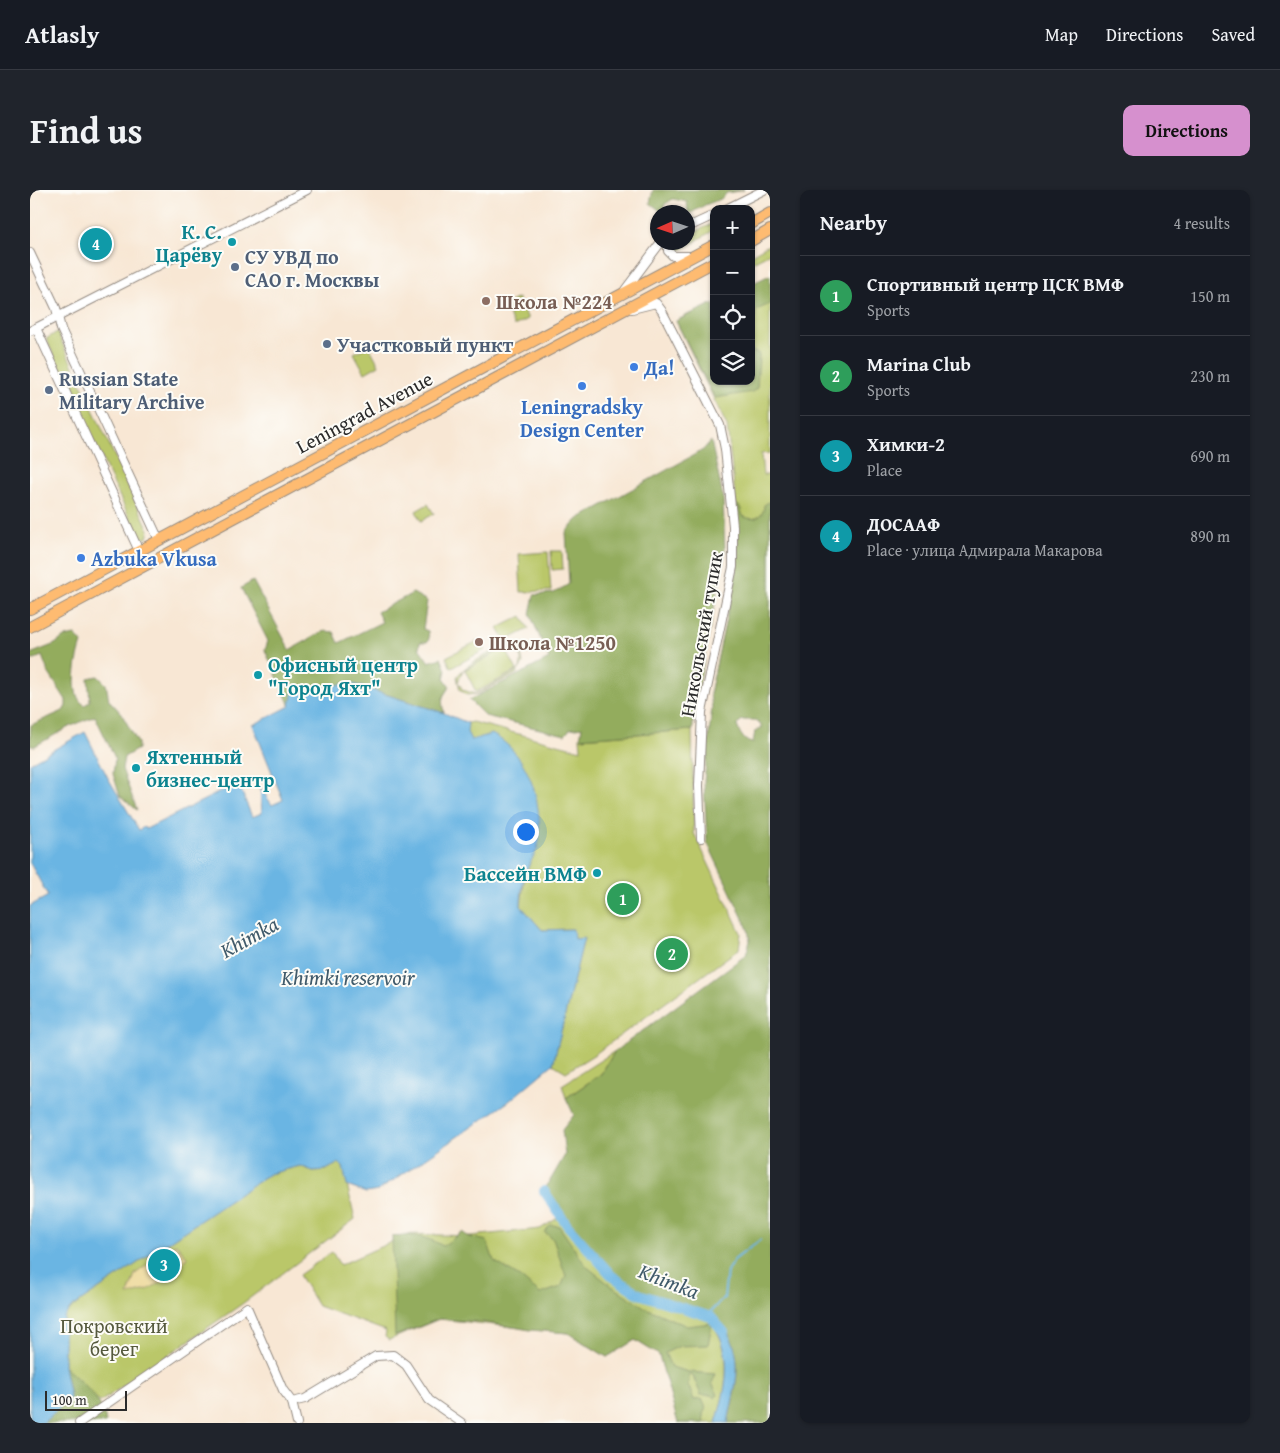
<!DOCTYPE html>
<meta charset="utf-8">
<style>
body{margin:0;font-family:"Gentium Book Plus",serif;background:#20242c;color:#f1f3f6}
.controls{position:absolute;right:15px;top:15px;display:grid;overflow:hidden;border-radius:10px;box-shadow:0 1px 4px #0004}
.controls button{width:45px;height:45px;display:grid;place-items:center;padding:0;border:0;border-bottom:1px solid #363941;background:#171b24;color:#f1f3f6;font:25px sans-serif}
.compass{position:absolute;left:620px;top:15px;width:45px;height:45px;border-radius:50%;background:#171b24;box-shadow:0 1px 4px #0004;rotate:267deg}
.scale{position:absolute;left:15px;bottom:12px;width:82px;box-sizing:border-box;padding-left:5px;border:2px solid #2b2b2b;border-top:0;font-size:14px;line-height:18px;white-space:nowrap;color:#2b2b2b;-webkit-text-stroke:4px #fdfcf7;paint-order:stroke}
.you{position:absolute;left:495px;top:641px;width:18px;height:18px;margin:-12px;border:4px solid #fff;border-radius:50%;background:#1a73e8;box-shadow:0 0 0 8px #1a73e833}
.badge{display:grid;place-items:center;width:32px;height:32px;border-radius:50%;background:#d690ce;color:#fff;font-size:16px;font-weight:700}
.pin{position:absolute;translate:-50% -50%;border:2px solid #fff;box-shadow:0 1px 5px #0006}
.list{margin:0;padding:0;list-style:none}
h2{display:flex;justify-content:space-between;align-items:center;height:65px;margin:0;padding:0 20px;font-size:21px}
h2 small{font-size:16px;font-weight:400;color:#9ea1a6}
.list li{display:grid;grid-template-columns:32px 1fr auto;gap:15px;align-items:center;box-sizing:border-box;height:80px;padding:0 20px;border-top:1px solid #363941}
.list b{display:block;font-size:19px;white-space:nowrap}
.list p{margin:0;font-size:16px;white-space:nowrap;color:#9ea1a6}
.list em{font-size:16px;font-style:normal;color:#9ea1a6}
.icon{flex:none;width:28px;height:28px;fill:none;stroke:currentColor;stroke-width:2;stroke-linecap:round;stroke-linejoin:round}
.map{position:relative;flex:none;width:740px;height:1233px;overflow:hidden;border-radius:10px}
header{display:flex;align-items:center;gap:30px;box-sizing:border-box;height:70px;padding:0 25px;background:#171b24;border-bottom:1px solid #363941}
header strong{font-size:24px}
nav{display:flex;gap:28px;margin-inline-start:auto;font-size:18px}
.intro{display:flex;align-items:center;justify-content:space-between;box-sizing:border-box;height:120px;padding:0 30px}
h1{margin:0;font-size:35px}
.button{padding:12px 22px;border-radius:10px;background:#d690ce;color:#111;font-size:18px;font-weight:700}
main{display:flex;gap:30px;padding:0 30px}
aside{flex:1;background:#171b24;border-radius:10px;box-shadow:0 1px 4px #0004}
.map>svg:first-child{display:block}
.green{fill:#bac769;stroke:#72794a;fill-rule:evenodd}
.forest{fill:#93ac5d;stroke:#5f6c44;fill-rule:evenodd}
.sand{fill:#eeda9e;stroke:#8c8264}
.water{fill:#6ab5e3;stroke:#4a7087}
.lines{fill:none;stroke-linecap:round;stroke-linejoin:round}
.stream{stroke:#6ab5e3;stroke-width:2}
.river{stroke:#6ab5e3;stroke-width:10}
.minor-casing{stroke:#928980;stroke-width:10}
.major-casing{stroke:#928980;stroke-width:12}
.minor{stroke:#fff;stroke-width:8}
.major{stroke:#febb71;stroke-width:10}
.culture-dot{fill:#0f9aa8;stroke:#fdfcf7;stroke-width:2}
.service-dot{fill:#5c6f8a;stroke:#fdfcf7;stroke-width:2}
.education-dot{fill:#8d6e63;stroke:#fdfcf7;stroke-width:2}
.shop-dot{fill:#3f7fe0;stroke:#fdfcf7;stroke-width:2}
.labels{text-anchor:middle;dominant-baseline:central;stroke-width:4;stroke-linejoin:round;paint-order:stroke}
.culture-label{font-size:20px;font-weight:bold;fill:#0d838f;stroke:#fdfcf7;text-anchor:end}
.service-label{font-size:20px;font-weight:bold;fill:#4e5e75;stroke:#fdfcf7;text-anchor:start}
.education-label{font-size:20px;font-weight:bold;fill:#785e54;stroke:#fdfcf7;text-anchor:start}
.shop-label{font-size:20px;font-weight:bold;fill:#366cbe;stroke:#fdfcf7;text-anchor:start}
.street-label{font-size:20px;fill:#2b2b2b;stroke:#fdfcf7}
.park-label{font-size:20px;fill:#565a3e;stroke:#fdfcf7}
.water-label{font-size:21px;font-style:italic;fill:#415b6b;stroke:#fdfcf7}
</style>
<header>
<strong>Atlasly</strong>
<nav><a>Map</a><a>Directions</a><a>Saved</a></nav>
</header>
<div class="intro"><h1>Find us</h1><a class="button">Directions</a></div>
<main>
<div class="map">
<svg width="740" height="1233" viewBox="0 0 740 1233">
<rect width="100%" height="100%" fill="#fdfcf7"/>
<filter id="ink" filterUnits="userSpaceOnUse"><feTurbulence type="fractalNoise" baseFrequency=".02" numOctaves="2"/><feDisplacementMap in="SourceGraphic" scale="10" xChannelSelector="R" yChannelSelector="G"/><feConvolveMatrix kernelMatrix="1 2 1 2 8 2 1 2 1" color-interpolation-filters="sRGB"/></filter>
<filter id="wash" filterUnits="userSpaceOnUse"><feTurbulence type="fractalNoise" baseFrequency=".0096" numOctaves="4" result="noise"/><feDisplacementMap in="SourceGraphic" scale="20" xChannelSelector="R" yChannelSelector="G"/><feGaussianBlur stdDeviation="1.12" result="paint"/><feColorMatrix in="noise" values="0 0 0 0 0 0 0 0 0 0 0 0 0 0 0 0 0 1.4 0 .05"/><feComposite in="paint" operator="in"/></filter>
<g filter="url(#wash)">
<rect width="100%" height="100%" fill="#f8e7d4"/>
<g class="green">
<path d="M 684,33 L 684,40 L 649,61 L 645,61 L 642,59 L 643,53 L 658,52 L 658,45 Z"/>
<path d="M 740,54 L 740,63 L 721,73 L 721,65 Z"/>
<path d="M 740,92 L 740,263 L 731,264 L 733,285 L 740,285 L 740,505 L 680,504 L 707,378 L 706,314 L 697,236 L 646,131 L 659,124 L 684,117 L 684,191 L 721,191 L 721,102 Z"/>
<path d="M 488,108 L 498,129 L 484,136 L 474,115 Z"/>
<path d="M 27,142 L 119,340 L 117,348 L 111,348 L 108,346 L 16,149 Z"/>
<path d="M 339,156 L 349,175 L 335,183 L 324,163 Z"/>
<path d="M 398,314 L 404,324 L 391,331 L 386,321 Z"/>
<path d="M 521,361 L 532,361 L 533,379 L 522,380 Z"/>
<path d="M 518,362 L 521,401 L 491,402 L 489,364 Z"/>
<path d="M 492,426 L 499,439 L 475,451 L 468,438 Z"/>
<path d="M 450,450 L 455,460 L 421,478 L 416,467 Z"/>
<path d="M 479,456 L 491,464 L 493,474 L 486,484 L 447,504 L 437,505 L 430,500 L 427,487 C 432,476 467,458 479,456 ZM 475,458 C 488,456 495,468 489,480 L 446,504 L 433,500 L 428,492 L 433,480 L 473,458 L 475,458 L 435,480 L 446,502 L 487,480 Z"/>
<path d="M 442,532 L 551,560 L 550,548 L 662,540 L 664,643 L 711,743 L 709,759 L 565,864 L 536,882 L 523,874 L 554,748 L 544,749 L 542,739 L 512,740 L 491,716 L 495,685 L 509,651 L 462,544 L 441,551 L 436,542 L 438,533 Z"/>
<path d="M 585,861 L 571,884 L 536,908 L 532,895 Z"/>
<path d="M 309,973 L 313,977 L 325,1029 L 212,1114 L 70,1212 L 34,1176 L 34,1127 L 41,1118 L 239,984 L 270,976 L 283,981 L 296,980 Z"/>
<path d="M 531,1026 C 551,1055 577,1090 610,1104 C 633,1113 657,1119 681,1127 L 686,1132 L 682,1133 C 704,1164 696,1199 686,1233 L 648,1233 L 629,1165 L 605,1150 L 577,1167 L 538,1143 L 409,1129 L 359,1150 L 355,1147 L 356,1141 L 288,1116 L 269,1085 L 302,1062 L 310,1075 L 379,1044 L 441,1046 L 510,1039 Z"/>
</g>
<g class="forest">
<path d="M 623,0 L 714,0 L 697,3 L 691,9 L 675,15 L 661,23 L 658,22 L 657,12 L 643,9 L 635,14 L 632,22 L 620,13 Z"/>
<path d="M 740,85 L 740,114 L 726,120 L 721,156 L 721,94 Z"/>
<path d="M 684,113 L 684,191 L 721,191 L 721,158 L 723,162 L 728,163 L 729,166 L 727,198 L 722,202 L 685,208 L 646,131 Z"/>
<path d="M 681,251 L 693,307 L 695,362 L 663,527 L 663,540 L 550,548 L 552,537 L 540,539 L 535,545 L 455,526 L 439,510 L 519,469 L 500,424 L 504,405 L 524,403 L 539,394 L 536,342 L 548,329 L 673,260 Z"/>
<path d="M 740,311 L 740,1233 L 698,1233 C 706,1194 717,1164 689,1130 L 686,1132 L 681,1127 C 657,1119 633,1114 611,1104 C 567,1086 539,1038 514,1001 L 535,965 L 532,940 L 544,925 L 536,908 L 571,884 L 585,861 L 716,765 L 720,751 L 718,739 L 677,652 L 674,592 L 682,517 L 680,504 L 707,378 L 706,314 L 710,317 L 713,326 C 724,332 734,327 734,315 ZM 712,530 L 724,530 L 731,535 L 731,538 L 725,541 L 723,553 C 715,553 709,543 707,535 Z"/>
<path d="M 223,391 L 260,460 L 294,441 L 304,442 L 309,453 L 352,432 L 347,422 L 383,403 L 397,411 L 393,439 L 398,441 L 399,449 L 397,452 L 390,452 L 389,458 L 399,472 L 411,468 L 416,480 L 414,489 L 420,496 C 412,508 411,507 414,523 L 320,493 L 260,516 L 235,460 L 238,451 L 211,398 Z"/>
<path d="M 45,445 L 52,453 C 47,468 38,507 55,515 L 60,511 L 58,488 L 68,486 L 76,494 L 79,510 L 91,523 L 108,553 L 108,559 L 94,567 L 92,579 L 107,620 L 90,606 L 83,584 L 85,568 L 65,526 L 39,537 L 5,556 L 0,556 L 1,535 L 33,521 L 36,516 L 36,510 L 18,482 L 12,466 L 0,471 L 0,464 L 25,454 L 34,447 Z"/>
<path d="M 521,1035 L 529,1036 L 556,1076 L 580,1095 L 616,1118 L 657,1136 L 682,1133 L 678,1155 L 650,1156 L 635,1163 L 641,1177 L 659,1182 L 686,1184 L 682,1193 L 688,1205 L 684,1208 L 681,1205 L 671,1205 L 663,1186 L 659,1184 L 658,1195 L 664,1210 L 672,1209 L 676,1218 L 673,1224 L 674,1233 L 648,1233 L 629,1165 L 605,1150 L 577,1167 L 538,1143 L 500,1140 L 453,1132 L 409,1129 L 365,1146 L 362,1046 C 381,1044 396,1046 413,1056 L 432,1042 L 439,1047 L 457,1051 L 464,1071 L 491,1088 L 510,1104 L 531,1097 L 536,1086 L 523,1049 L 514,1042 Z"/>
<path d="M 34,1176 C 51,1193 73,1208 76,1233 L 13,1233 L 40,1208 Z"/>
</g>
<path class="sand" d="M 146,1054 L 157,1067 L 146,1084 L 117,1100 L 98,1105 L 105,1084 Z"/>
<g class="water">
<path d="M 320,493 L 414,523 L 438,533 L 437,542 L 441,550 L 462,544 C 499,564 512,610 509,650 C 508,662 498,674 495,685 C 492,695 491,706 491,716 L 512,740 L 543,739 L 544,749 L 554,748 L 523,874 L 478,912 L 348,1001 L 336,1003 L 317,996 L 313,977 L 309,973 L 296,980 L 283,981 L 270,976 L 239,984 L 41,1118 L 34,1127 L 34,1176 L 40,1208 L 13,1233 L 0,1233 L 0,716 L 18,706 L 0,673 L 0,573 L 55,542 L 78,588 L 109,640 L 114,637 L 116,639 L 208,593 L 222,627 L 232,623 L 230,597 L 242,615 L 253,610 L 223,535 L 260,516 L 263,501 Z"/>
<path d="M 689,1130 C 718,1165 705,1193 698,1233 L 686,1233 C 696,1199 705,1164 682,1133 Z"/>
</g>
<g class="lines">
<path class="stream" d="M 681,1127 L 681,1121 L 694,1108 L 697,1081 L 704,1070 L 730,1050"/>
<path class="river" d="M 514,1001 L 537,1035 L 582,1086 L 609,1104 L 681,1127 L 694,1142"/>
</g>
</g>
<g filter="url(#ink)">
<g class="lines">
<g class="minor-casing">
<g id="minor">
<path d="M 696,19 L 734,0"/>
<path d="M 658,37 L 684,25"/>
<path d="M 638,52 L 638,61 L 643,66 L 658,66"/>
<path d="M 0,63 L 26,118 L 31,139 L 129,350"/>
<path d="M 595,100 L 631,52"/>
<path d="M 602,119 L 626,113 L 632,121 L 690,235 L 695,259 L 703,336 L 703,377 L 672,522 L 669,596 L 671,648"/>
<path d="M 6,138 L 109,361"/>
<path d="M 0,141 L 277,0"/>
<path d="M 262,1212 L 275,1209 L 346,1166 L 363,1165 L 376,1175 L 399,1210 L 432,1233"/>
<path d="M 49,1233 L 217,1117 L 253,1200 L 262,1212 L 267,1233"/>
</g>
</g>
<g class="major-casing">
<g id="major">
<path d="M 721,34 L 740,23"/>
<path d="M 721,51 L 740,40"/>
<path d="M 0,419 L 684,55"/>
<path d="M 0,437 L 684,72"/>
</g>
</g>
<use href="#minor" class="minor"/>
<use href="#major" class="major"/>
</g>
</g>
<g class="culture-dot">
<circle cx="202" cy="52" r="5"/>
<circle cx="228" cy="485" r="5"/>
<circle cx="106" cy="578" r="5"/>
<circle cx="567" cy="683" r="5"/>
</g>
<g class="service-dot">
<circle cx="205" cy="77" r="5"/>
<circle cx="297" cy="154" r="5"/>
<circle cx="19" cy="200" r="5"/>
</g>
<g class="education-dot">
<circle cx="456" cy="111" r="5"/>
<circle cx="449" cy="452" r="5"/>
</g>
<g class="shop-dot">
<circle cx="604" cy="177" r="5"/>
<circle cx="552" cy="196" r="5"/>
<circle cx="51" cy="368" r="5"/>
</g>
<g class="labels">
<g class="culture-label">
<text x="192" y="41">К. С.<tspan x="192" dy="23">Царёву</tspan></text>
<text x="238" y="474" text-anchor="start">Офисный центр<tspan x="238" dy="23">"Город Яхт"</tspan></text>
<text x="116" y="566" text-anchor="start">Яхтенный<tspan x="116" dy="23">бизнес-центр</tspan></text>
<text x="557" y="683">Бассейн ВМФ</text>
</g>
<g class="service-label">
<text x="215" y="66">СУ УВД по<tspan x="215" dy="23">САО г. Москвы</tspan></text>
<text x="307" y="154">Участковый пункт</text>
<text x="29" y="188">Russian State<tspan x="29" dy="23">Military Archive</tspan></text>
</g>
<g class="education-label">
<text x="466" y="111">Школа №224</text>
<text x="459" y="452">Школа №1250</text>
</g>
<g class="shop-label">
<text x="614" y="177">Да!</text>
<text x="552" y="216" text-anchor="middle">Leningradsky<tspan x="552" dy="23">Design Center</tspan></text>
<text x="61" y="368">Azbuka Vkusa</text>
</g>
<g class="street-label">
<text transform="translate(334 222) rotate(-28)">Leningrad Avenue</text>
<text transform="translate(671 444) rotate(-80)">Никольский тупик</text>
</g>
<g class="park-label">
<text x="84" y="1135">Покровский<tspan x="84" dy="23">берег</tspan></text>
</g>
<g class="water-label">
<text transform="translate(219 747) rotate(-29)">Khimka</text>
<text x="318" y="787">Khimki reservoir</text>
<text transform="translate(639 1091) rotate(21)">Khimka</text>
</g>
</g>
</svg>
<div class="controls">
<button>+</button>
<button>−</button>
<button><svg class="icon" aria-label="locate" viewBox="0 0 24 24"><circle cx="12" cy="12" r="6"/><path d="M12 2v4M12 18v4M2 12h4M18 12h4"/></svg></button>
<button><svg class="icon" aria-label="layers" viewBox="0 0 24 24"><path d="M12 4l9 5-9 5-9-5zM3 14l9 5 9-5"/></svg></button>
</div>
<svg class="compass" viewBox="-18 -18 36 36"><path d="M0-13l5 13h-10z" fill="#e53935"/><path d="M0 13l5-13h-10z" fill="#9ea1a6"/></svg>
<div class="scale">100 m</div>
<div class="you"></div>
<div class="pin badge" style="left:593px;top:709px;background:#2e9e5b">1</div>
<div class="pin badge" style="left:642px;top:764px;background:#2e9e5b">2</div>
<div class="pin badge" style="left:134px;top:1075px;background:#0f9aa8">3</div>
<div class="pin badge" style="left:66px;top:54px;background:#0f9aa8">4</div>
</div>
<aside>
<h2>Nearby<small>4 results</small></h2>
<ul class="list">
<li><span class="badge" style="background:#2e9e5b">1</span><div><b>Спортивный центр ЦСК ВМФ</b><p>Sports</p></div><em>150 m</em></li>
<li><span class="badge" style="background:#2e9e5b">2</span><div><b>Marina Club</b><p>Sports</p></div><em>230 m</em></li>
<li><span class="badge" style="background:#0f9aa8">3</span><div><b>Химки-2</b><p>Place</p></div><em>690 m</em></li>
<li><span class="badge" style="background:#0f9aa8">4</span><div><b>ДОСААФ</b><p>Place · улица Адмирала Макарова</p></div><em>890 m</em></li>
</ul>
</aside>
</main>
